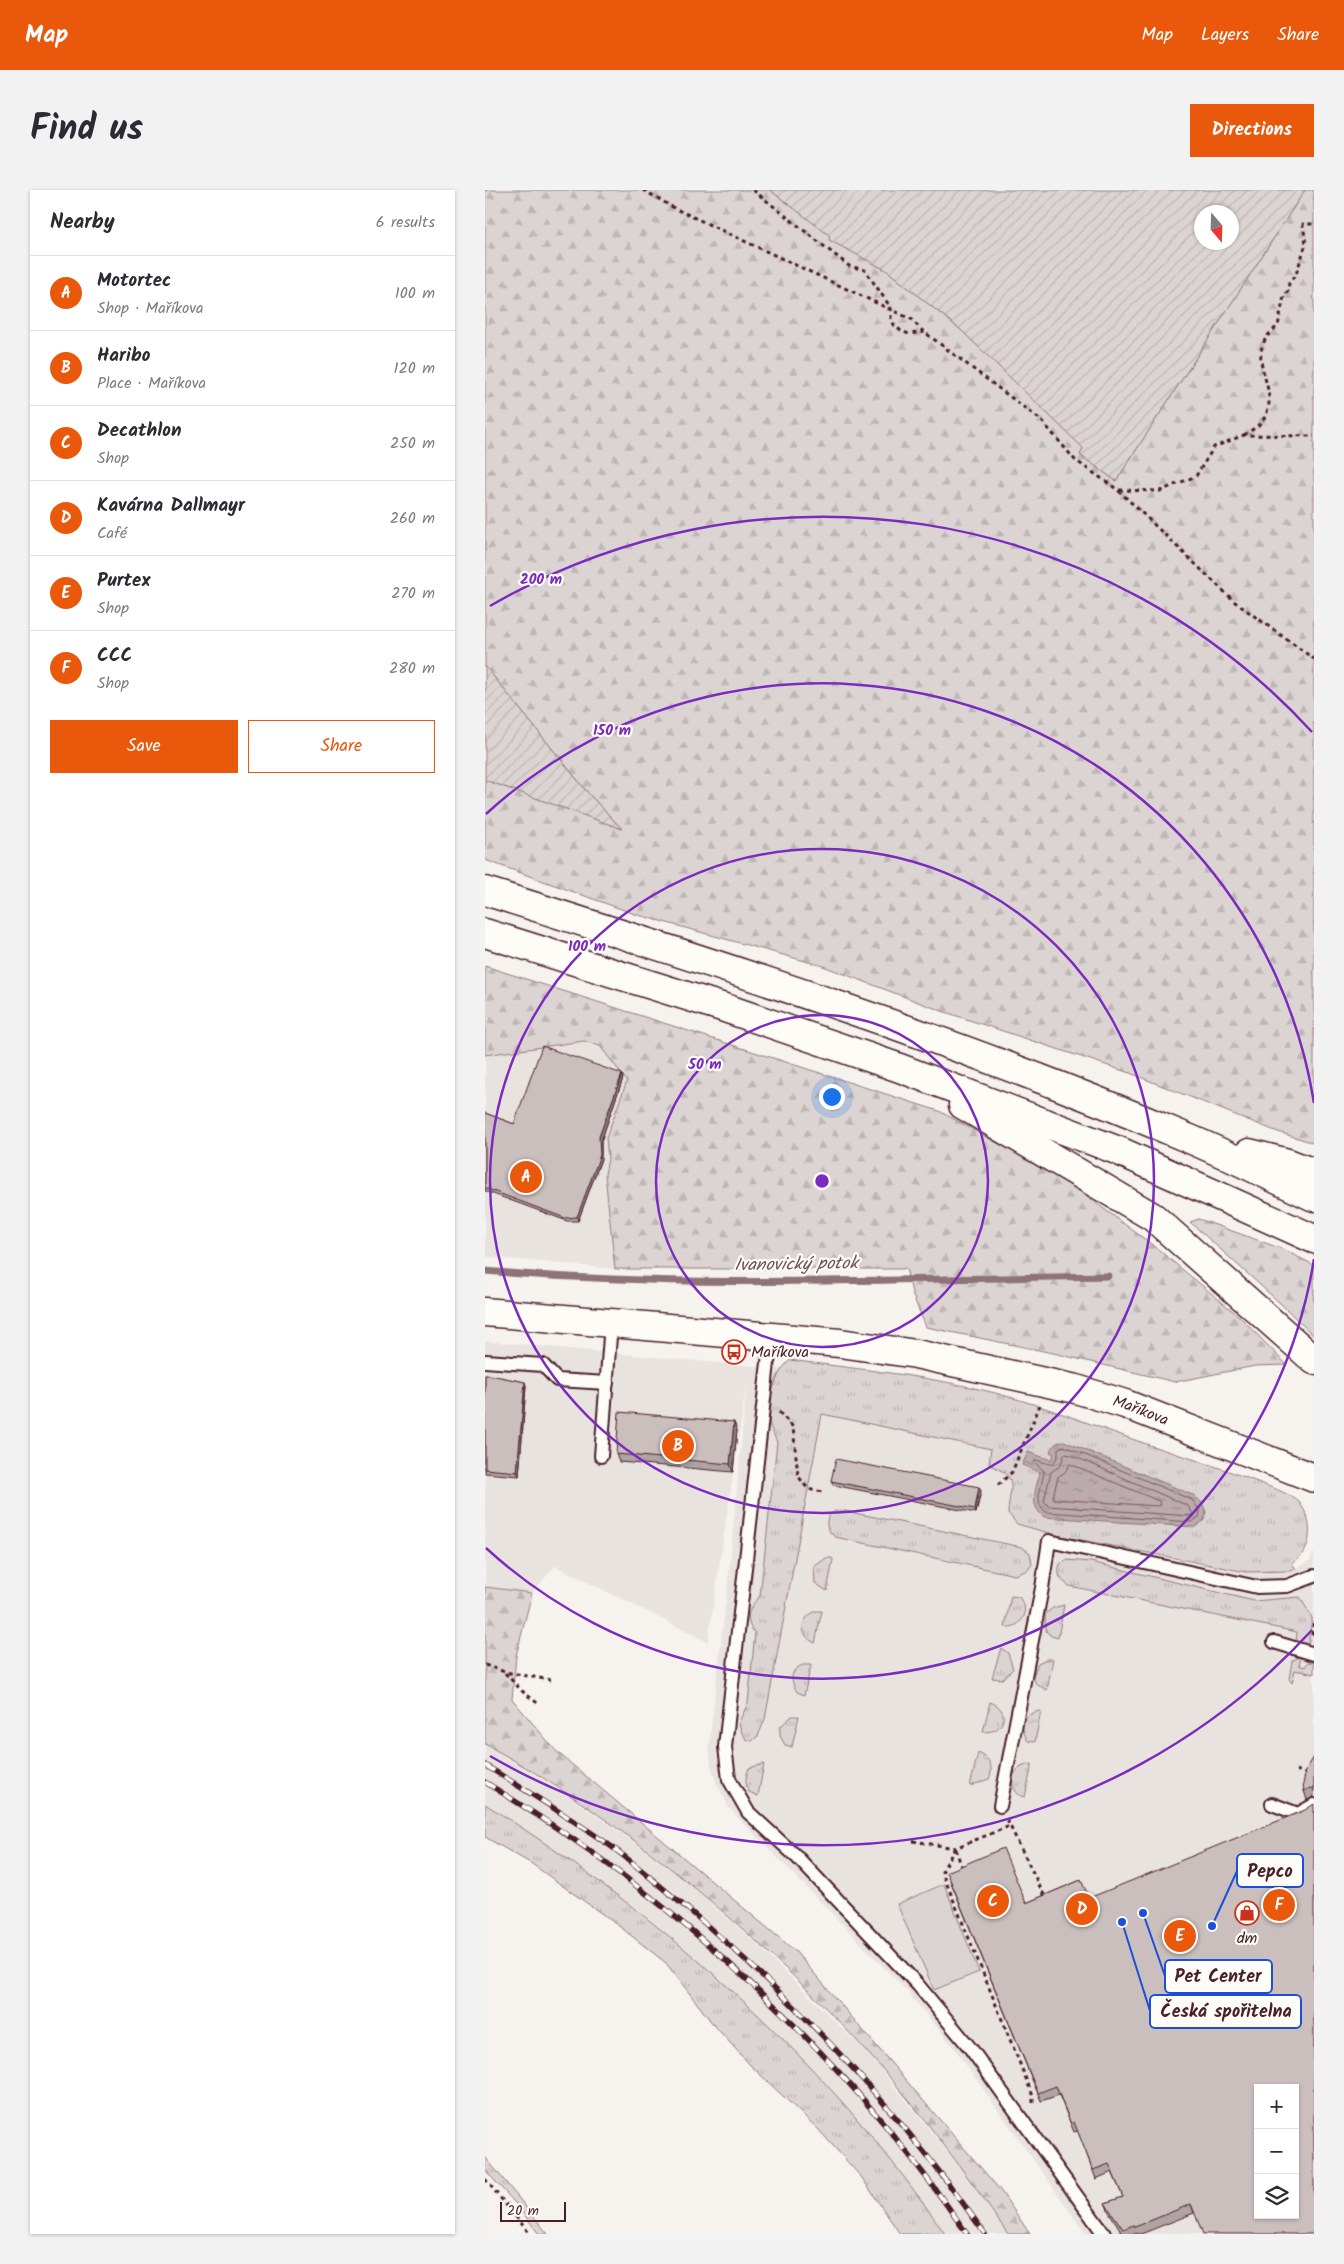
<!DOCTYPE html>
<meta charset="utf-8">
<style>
body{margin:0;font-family:Kalam,sans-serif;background:#f2f2f3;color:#2b2b33}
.controls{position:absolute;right:15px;bottom:15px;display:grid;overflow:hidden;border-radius:0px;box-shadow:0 1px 4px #0004}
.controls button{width:45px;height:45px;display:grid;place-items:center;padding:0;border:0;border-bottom:1px solid #e1e1e2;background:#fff;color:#2b2b33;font:25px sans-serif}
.compass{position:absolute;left:709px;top:15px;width:45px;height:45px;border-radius:50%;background:#fff;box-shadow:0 1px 4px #0004;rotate:161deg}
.scale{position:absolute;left:15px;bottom:12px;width:66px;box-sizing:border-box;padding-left:5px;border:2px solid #4a1f2b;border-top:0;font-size:14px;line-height:18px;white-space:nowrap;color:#4a1f2b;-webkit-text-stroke:4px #fdfcf7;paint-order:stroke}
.you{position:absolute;left:346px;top:906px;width:18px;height:18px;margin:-12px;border:4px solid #fff;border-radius:50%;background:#1a73e8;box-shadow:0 0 0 8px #1a73e833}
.badge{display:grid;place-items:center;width:32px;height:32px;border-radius:50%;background:#ea580c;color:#fff;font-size:16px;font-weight:700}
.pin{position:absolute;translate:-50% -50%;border:2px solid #fff;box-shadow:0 1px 5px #0006}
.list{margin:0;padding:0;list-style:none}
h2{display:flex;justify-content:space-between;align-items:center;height:65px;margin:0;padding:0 20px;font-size:21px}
h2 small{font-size:16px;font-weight:400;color:#7c7c81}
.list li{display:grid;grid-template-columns:32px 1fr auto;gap:15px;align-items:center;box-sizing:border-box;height:75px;padding:0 20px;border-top:1px solid #e1e1e2}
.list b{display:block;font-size:19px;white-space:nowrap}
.list p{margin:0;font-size:16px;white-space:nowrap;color:#7c7c81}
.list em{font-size:16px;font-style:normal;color:#7c7c81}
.actions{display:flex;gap:10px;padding:15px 20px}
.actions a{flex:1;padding:11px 0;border:1px solid #ea580c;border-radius:0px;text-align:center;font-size:18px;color:#ea580c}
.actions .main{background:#ea580c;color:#fff}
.icon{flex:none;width:28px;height:28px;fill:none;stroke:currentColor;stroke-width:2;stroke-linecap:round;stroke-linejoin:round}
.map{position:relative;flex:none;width:829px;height:2044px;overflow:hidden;border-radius:0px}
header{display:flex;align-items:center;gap:30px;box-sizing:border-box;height:70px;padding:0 25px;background:#ea580c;color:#fff}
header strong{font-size:24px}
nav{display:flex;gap:28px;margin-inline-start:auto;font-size:18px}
.intro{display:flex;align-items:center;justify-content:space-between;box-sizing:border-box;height:120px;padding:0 30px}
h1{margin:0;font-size:35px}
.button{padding:12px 22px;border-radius:0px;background:#ea580c;color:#fff;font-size:18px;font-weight:700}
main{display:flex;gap:30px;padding:0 30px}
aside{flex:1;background:#fff;border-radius:0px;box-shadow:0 1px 4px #0004}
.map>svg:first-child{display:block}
.built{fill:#e9e3e0;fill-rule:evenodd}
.grass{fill:url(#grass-tufts);stroke:#937a7e}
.forest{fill:url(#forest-firs);stroke:#937a7e}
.park{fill:#dcd4d2;stroke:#937a7e}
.garden{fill:url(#garden-furrows);stroke:#937a7e;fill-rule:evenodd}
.water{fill:url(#water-ripples);stroke:#8e7378}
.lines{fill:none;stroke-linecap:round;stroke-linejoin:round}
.shore{stroke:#77575f;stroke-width:1}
.stream{stroke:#8e7378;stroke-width:7}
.service-casing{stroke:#4a1f2b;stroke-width:16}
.tertiary-casing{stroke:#4a1f2b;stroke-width:31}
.trunk-casing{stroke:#4a1f2b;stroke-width:31}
.path{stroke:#4a1f2b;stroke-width:3;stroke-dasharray:4 4;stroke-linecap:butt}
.service{stroke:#fdfcf7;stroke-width:12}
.tertiary{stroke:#fdfcf7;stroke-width:28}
.trunk{stroke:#fdfcf7;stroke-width:28}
.rail-casing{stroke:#4a1f2b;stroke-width:5.5}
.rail{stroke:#fdfcf7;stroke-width:4;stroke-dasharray:11;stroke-linecap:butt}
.wall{fill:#afa4a3;stroke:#4a1f2b}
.shaded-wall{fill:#8e8685;stroke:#4a1f2b}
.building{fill:#cbbfbe;stroke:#4a1f2b;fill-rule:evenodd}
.ring{fill:none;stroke:#7b2cbf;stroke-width:2.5}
.labels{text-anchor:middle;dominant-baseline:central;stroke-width:4.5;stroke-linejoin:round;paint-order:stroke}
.poi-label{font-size:16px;fill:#4a1f2b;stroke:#fdfcf7;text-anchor:start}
.street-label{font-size:16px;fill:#4a1f2b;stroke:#fdfcf7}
.water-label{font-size:18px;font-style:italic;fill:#725058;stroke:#fdfcf7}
.centre{fill:#7b2cbf;stroke:#fdfcf7;stroke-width:2.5}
.ring-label{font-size:15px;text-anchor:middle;font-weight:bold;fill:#7b2cbf;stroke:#fdfcf7;stroke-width:4.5;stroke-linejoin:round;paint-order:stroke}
.leader{fill:none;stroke:#1d4ed8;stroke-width:2}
.callout-dot{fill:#1d4ed8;stroke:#fdfcf7;stroke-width:2}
.callout{fill:#fdfcf7;stroke:#1d4ed8;stroke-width:2}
.callout-label{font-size:18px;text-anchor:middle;font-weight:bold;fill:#4a1f2b}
</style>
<header>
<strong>Map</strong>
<nav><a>Map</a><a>Layers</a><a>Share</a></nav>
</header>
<div class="intro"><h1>Find us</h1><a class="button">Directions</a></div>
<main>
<aside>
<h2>Nearby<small>6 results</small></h2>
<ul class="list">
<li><span class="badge">A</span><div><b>Motortec</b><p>Shop · Maříkova</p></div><em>100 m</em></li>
<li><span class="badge">B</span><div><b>Haribo</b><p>Place · Maříkova</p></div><em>120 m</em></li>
<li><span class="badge">C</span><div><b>Decathlon</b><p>Shop</p></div><em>250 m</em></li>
<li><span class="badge">D</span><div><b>Kavárna Dallmayr</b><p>Café</p></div><em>260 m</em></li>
<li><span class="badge">E</span><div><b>Purtex</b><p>Shop</p></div><em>270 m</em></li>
<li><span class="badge">F</span><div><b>CCC</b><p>Shop</p></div><em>280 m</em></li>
</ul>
<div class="actions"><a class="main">Save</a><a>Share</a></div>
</aside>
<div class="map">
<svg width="829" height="2044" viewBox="0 0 829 2044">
<defs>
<pattern id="grass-tufts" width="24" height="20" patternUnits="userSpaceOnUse" patternTransform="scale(1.25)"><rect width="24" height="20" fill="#dcd4d2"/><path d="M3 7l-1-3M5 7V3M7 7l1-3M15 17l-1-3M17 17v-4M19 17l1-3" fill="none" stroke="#beb6b4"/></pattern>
<pattern id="forest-firs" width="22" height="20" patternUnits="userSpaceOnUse" patternTransform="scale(1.25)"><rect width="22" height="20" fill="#dcd4d2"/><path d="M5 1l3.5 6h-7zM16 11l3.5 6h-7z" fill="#beb6b4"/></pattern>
<pattern id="garden-furrows" width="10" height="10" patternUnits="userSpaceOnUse" patternTransform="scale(1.25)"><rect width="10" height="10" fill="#dcd4d2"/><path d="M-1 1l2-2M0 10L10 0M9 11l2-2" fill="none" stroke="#beb6b4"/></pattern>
<pattern id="water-ripples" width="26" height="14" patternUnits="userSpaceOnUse" patternTransform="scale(1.25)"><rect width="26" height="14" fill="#bbabac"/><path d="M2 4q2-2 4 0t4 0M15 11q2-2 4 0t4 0" fill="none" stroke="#9a8b8c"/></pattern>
</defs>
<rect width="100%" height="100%" fill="#f6f3ef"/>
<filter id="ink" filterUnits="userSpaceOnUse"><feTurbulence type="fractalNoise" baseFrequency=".02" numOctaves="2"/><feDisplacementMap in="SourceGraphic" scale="10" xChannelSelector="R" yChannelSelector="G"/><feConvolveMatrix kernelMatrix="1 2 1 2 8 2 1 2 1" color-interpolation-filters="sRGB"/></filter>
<g filter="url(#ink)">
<g class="built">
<path d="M 99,851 L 115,856 L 142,891 L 121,948 L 123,969 L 120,984 L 130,1079 L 0,1067 L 0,865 Z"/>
<path d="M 0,1151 L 374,1186 L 548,1217 L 525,1326 L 533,1333 L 685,1370 L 761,1382 L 806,1381 L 824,1371 L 829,1362 L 829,2044 L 601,2044 L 469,1858 L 419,1798 L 244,1618 L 232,1594 L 226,1575 L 224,1556 L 244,1382 L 262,1191 L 223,1452 L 70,1376 L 47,1403 L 0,1397 ZM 773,1898 L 810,1898 L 810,2025 L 773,2025 Z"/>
<path d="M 0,1554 L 79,1603 L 139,1644 L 205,1695 L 271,1753 L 384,1865 L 486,1990 L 523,2044 L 460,2044 L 444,2020 L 346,1899 L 236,1791 L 172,1735 L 108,1686 L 0,1614 Z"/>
</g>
<g class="grass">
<path d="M 305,1170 C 365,1178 426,1184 485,1197 C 551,1211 613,1238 676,1259 C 711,1270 746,1281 780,1295 C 791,1299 805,1304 814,1312 C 829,1331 829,1360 807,1373 L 811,1379 L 806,1381 L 761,1382 L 571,1345 L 532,1334 L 523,1323 C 525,1293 535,1289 504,1274 L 506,1259 L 337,1224 L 280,1529 L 273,1546 L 267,1551 L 261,1549 L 256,1541 L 254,1532 L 263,1513 L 270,1443 C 258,1430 264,1417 275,1406 L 292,1252 C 289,1245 284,1236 284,1229 C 284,1208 289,1185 305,1170 Z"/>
<path d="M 351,1321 L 360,1321 L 537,1357 L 545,1363 L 547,1374 L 543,1380 L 530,1385 L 350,1347 C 342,1341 339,1333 345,1324 Z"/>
<path d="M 341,1368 L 347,1368 L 348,1370 L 342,1401 L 330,1393 L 329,1377 Z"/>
<path d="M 582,1370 L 606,1372 L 769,1411 L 815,1407 L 827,1428 L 823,1455 L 811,1452 L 812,1442 L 584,1396 C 576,1390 571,1385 575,1374 Z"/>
<path d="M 526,1406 L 534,1407 L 539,1415 L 540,1424 C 536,1433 530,1438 520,1437 Z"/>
<path d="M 579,1415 L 573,1448 L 566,1446 L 561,1441 L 560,1424 L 568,1418 Z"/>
<path d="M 331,1421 L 337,1421 L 330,1453 C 313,1445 315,1428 331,1421 Z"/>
<path d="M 516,1458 L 523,1463 L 528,1479 L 517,1489 L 507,1488 Z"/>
<path d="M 816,1466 L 814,1475 L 820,1477 L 823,1472 L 829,1473 L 829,1484 L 810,1480 L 807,1493 L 804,1489 L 807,1471 Z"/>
<path d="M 561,1469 L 568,1469 L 562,1500 L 551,1494 L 548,1486 L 553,1473 Z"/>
<path d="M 318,1475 L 326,1475 L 319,1505 L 312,1502 C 305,1490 304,1480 318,1475 Z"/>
<path d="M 505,1512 C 526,1519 521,1543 498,1542 Z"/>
<path d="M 556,1521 L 550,1552 L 543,1551 C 533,1535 538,1523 556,1521 Z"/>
<path d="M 307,1526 L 314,1526 L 307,1557 L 300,1555 L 295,1546 L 295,1537 Z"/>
<path d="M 493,1563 C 505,1568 509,1577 504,1589 L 485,1596 Z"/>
<path d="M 279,1574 L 273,1606 L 264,1602 C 260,1593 260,1588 264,1578 Z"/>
<path d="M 547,1574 L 540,1607 L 534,1605 C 520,1591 530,1575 547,1574 Z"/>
<path d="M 0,1614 C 178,1726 341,1869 460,2044 L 415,2044 L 377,1988 L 333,1939 L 266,1876 L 228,1834 L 181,1773 L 134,1736 L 47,1674 L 0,1647 Z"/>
<path d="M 0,1966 L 0,1967 L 63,2044 L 54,2044 L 31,2014 L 0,1980 Z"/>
</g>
<g class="forest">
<path d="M 0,0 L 285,0 L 346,46 L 345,50 L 401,80 L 476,140 L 599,258 L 595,265 L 631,291 L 820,0 L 829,0 L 829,953 L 793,942 L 645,883 L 457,821 L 338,776 L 150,724 L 0,670 L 0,590 L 136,638 L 103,603 L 0,476 Z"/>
<path d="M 0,776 L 454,921 L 580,990 L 669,1056 L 755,1127 L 802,1175 L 770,1176 L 690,1192 L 568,1163 L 441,1137 L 428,1106 L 421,1079 L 130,1079 L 120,984 L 123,969 L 121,948 L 142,891 L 115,856 L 99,851 L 0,865 Z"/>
<path d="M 714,1029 L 797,1059 L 829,1075 L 829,1146 L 795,1113 L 705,1032 Z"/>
<path d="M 0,1397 L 47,1403 L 31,1466 L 27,1509 L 71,1561 L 310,1761 L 515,2000 L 545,2044 L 523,2044 C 480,1982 435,1920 384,1864 C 279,1748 138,1629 0,1554 Z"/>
</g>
<path class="park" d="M 459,1694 L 494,1782 L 449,1800 L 412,1714 Z"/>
<g class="garden">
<path d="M 285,0 L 820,0 L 631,291 L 595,265 L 598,258 L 476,140 L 401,80 L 344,50 L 345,46 ZM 716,22 L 746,22 L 746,52 L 716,52 Z"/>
<path d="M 0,476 L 103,603 L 137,639 L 0,590 Z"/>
</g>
<path class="water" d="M 579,1251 L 710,1306 L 717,1313 L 721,1322 L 719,1330 L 710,1337 L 559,1327 C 543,1314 551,1300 555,1282 L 537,1275 L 543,1262 L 566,1270 L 569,1264 L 565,1262 C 568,1255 571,1252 579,1251 Z"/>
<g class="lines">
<g class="shore">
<path d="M 579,1256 L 707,1310 L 715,1321 L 714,1327 L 707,1332 L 561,1322 C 547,1312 558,1296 559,1281 L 549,1272 L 551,1270 L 564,1274 L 568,1274 L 573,1266 L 573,1259 Z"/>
<path d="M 580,1264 L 586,1265 L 703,1316 L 708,1324 L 705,1326 L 563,1316 L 559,1311 L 566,1282 L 575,1276 Z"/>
<path d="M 585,1274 L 674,1311 L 676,1315 L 673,1316 L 569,1309 L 568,1306 L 573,1287 L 580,1282 Z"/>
</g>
<path class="stream" d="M 0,1081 C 207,1099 415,1089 623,1086"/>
<g class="service-casing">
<g id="service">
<path d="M 286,1146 L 240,1557 L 244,1589 L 263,1622 L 312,1667 L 433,1795 L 486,1859 L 619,2044"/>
<path d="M 0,1171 L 58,1175 L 72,1190 L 122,1193"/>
<path d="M 116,1266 L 126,1133"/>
<path d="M 789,1452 L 829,1464"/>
<path d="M 787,1614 L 813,1624 L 829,1615"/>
<path d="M 515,1616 L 557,1398 L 564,1351 L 772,1397 L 802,1396 L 829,1386"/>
</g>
</g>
<g class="tertiary-casing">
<g id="tertiary">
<path id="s1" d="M 0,1122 L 355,1153 L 431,1164 L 591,1199 L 640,1214 L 829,1288"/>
</g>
</g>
<g class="trunk-casing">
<g id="trunk">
<path d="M 0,701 C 236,775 472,850 700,947 C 744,965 786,987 829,1007"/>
<path d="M 0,743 L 240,818 L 412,877 L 634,961 L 829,1049"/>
<path d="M 478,915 L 668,1027 L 829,1170"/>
<path d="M 764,963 L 803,973 L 829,983"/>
</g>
</g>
<g class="path">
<path d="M 158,0 L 191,19 L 428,130 L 434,138 L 557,231 L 590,270 L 633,300 L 750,412 L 829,469"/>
<path d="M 268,0 L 364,76 L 380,80 L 406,118 L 406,129 L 409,135 L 416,141 L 424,144 L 441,142"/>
<path d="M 759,245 C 765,241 774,236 778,230 C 800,197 752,167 793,136 L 799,106 L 803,101 L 804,93 L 811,84 L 821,54 L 818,34 L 829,34"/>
<path d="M 634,300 L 675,301 L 711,286 L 729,257 L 759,245 L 829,246"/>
<path d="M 294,1222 L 308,1237 L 313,1286 L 323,1299 L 337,1302"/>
<path d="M 513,1295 L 527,1282 L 555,1215"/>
<path d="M 827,1445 L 829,1429"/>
<path d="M 0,1475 L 20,1482 L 66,1490"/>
<path d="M 20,1483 L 37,1501 L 55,1515"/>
<path d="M 811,1580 L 829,1587"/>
<path d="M 522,1630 L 560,1707"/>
<path d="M 428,1651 L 470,1658 L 525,1636"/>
<path d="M 470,1658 L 457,1682 L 548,1906 L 548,1914"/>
<path d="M 471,1659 L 477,1679"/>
<path d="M 0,1989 L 45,2044"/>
</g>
<use href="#service" class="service"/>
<use href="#tertiary" class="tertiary"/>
<use href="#trunk" class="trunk"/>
<g class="rail-casing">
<g id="rail">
<path d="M 0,1575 C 43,1602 86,1628 127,1657 C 153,1676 178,1699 203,1719 C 316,1815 415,1922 500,2044"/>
<path d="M 0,1592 C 41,1618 82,1643 120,1672 C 259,1775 384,1900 482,2044"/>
</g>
</g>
<use href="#rail" class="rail"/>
</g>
<g class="wall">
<path d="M 138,888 L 116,951 L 116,969 L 93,1031 L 82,1031 L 0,1001 L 0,923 L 29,934 Z"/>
<path d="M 0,1185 L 40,1192 L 41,1196 L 34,1286 L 0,1283 Z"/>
<path d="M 252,1240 L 248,1282 L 134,1272 L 131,1264 Z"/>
<path d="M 346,1291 L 496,1301 L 491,1323 L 348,1295 Z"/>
<path d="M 829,1567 L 829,1607 L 822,1610 L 819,1601 Z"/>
<path d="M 465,1690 L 541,1713 L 596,1690 L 709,2023 L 656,2044 L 653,2044 L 652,2043 L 650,2044 L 638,2044 L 624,2022 L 620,2013 L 638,2007 L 627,1982 L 611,1989 L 593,1941 L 589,1942 L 574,1905 L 556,1911 Z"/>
</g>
<g class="shaded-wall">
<path d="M 137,884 L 138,888 L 116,951 L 116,969 L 93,1031 L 92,1027 L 114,947 Z"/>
<path d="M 40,1192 L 41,1196 L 34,1286 L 32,1282 Z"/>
<path d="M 249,1232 L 252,1240 L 248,1282 L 245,1274 Z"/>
<path d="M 494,1297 L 496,1301 L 491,1323 L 490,1319 Z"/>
</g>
<g class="building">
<path d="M 57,856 L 137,884 L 114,947 L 115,965 L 92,1027 L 80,1028 L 0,998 L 0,923 L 29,934 Z"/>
<path d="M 0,1185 L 5,1185 L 40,1192 L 32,1282 L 0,1279 Z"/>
<path d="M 134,1222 L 249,1232 L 245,1274 L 131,1264 Z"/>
<path d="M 351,1269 L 494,1297 L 490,1319 L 346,1291 Z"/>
<path d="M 829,1567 L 829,1599 L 825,1598 L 819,1601 L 818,1594 L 821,1580 Z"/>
<path d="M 829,1614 L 829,2044 L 718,2044 L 706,2014 L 650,2037 L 649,2035 L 638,2039 L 620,2013 L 638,2007 L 624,1974 L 608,1980 L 589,1932 L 586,1934 L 571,1896 L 553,1903 L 462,1682 L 518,1658 L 541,1713 L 596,1690 L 604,1708 L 820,1620 ZM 773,1898 L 810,1898 L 810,2025 L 773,2025 Z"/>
</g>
</g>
<g class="ring">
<circle cx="337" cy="991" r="166"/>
<circle cx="337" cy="991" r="332"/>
<path d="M829 1069A498 498 0 0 1 1 1358M1 624A498 498 0 0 1 829 913"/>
<path d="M827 1440A664 664 0 0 1 5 1566M5 416A664 664 0 0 1 827 542"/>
</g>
<defs>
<g id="bus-ring" transform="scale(1.25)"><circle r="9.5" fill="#fdfcf7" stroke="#c8321e" stroke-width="1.5"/><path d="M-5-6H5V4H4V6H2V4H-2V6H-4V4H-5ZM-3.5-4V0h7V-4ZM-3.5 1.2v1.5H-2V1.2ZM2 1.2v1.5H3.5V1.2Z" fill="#c8321e"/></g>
<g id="shop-ring" transform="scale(1.25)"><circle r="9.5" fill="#fdfcf7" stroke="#c8321e" stroke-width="1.5"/><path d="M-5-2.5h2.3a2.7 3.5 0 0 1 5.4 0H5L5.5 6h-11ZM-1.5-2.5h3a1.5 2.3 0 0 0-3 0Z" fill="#c8321e"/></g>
</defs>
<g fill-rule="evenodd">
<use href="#bus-ring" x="249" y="1162"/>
<use href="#shop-ring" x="762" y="1723"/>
</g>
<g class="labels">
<g class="poi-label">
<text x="266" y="1162">Maříkova</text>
<text x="762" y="1748" text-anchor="middle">dm</text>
</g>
<g class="street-label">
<text stroke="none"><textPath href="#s1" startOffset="665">Maříkova</textPath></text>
</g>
<g class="water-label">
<text transform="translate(311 1075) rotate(-1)">Ivanovický potok</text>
</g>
</g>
<circle cx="337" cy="991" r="8" class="centre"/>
<g class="ring-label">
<text x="56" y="394">200 m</text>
<text x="127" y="545">150 m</text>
<text x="102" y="761">100 m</text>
<text x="220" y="879">50 m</text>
</g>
<path class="leader" d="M727 1736L752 1681M658 1723L680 1786M637 1732L665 1821"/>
<g class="callout-dot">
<circle cx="727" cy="1736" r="5"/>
<circle cx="658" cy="1723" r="5"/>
<circle cx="637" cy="1732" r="5"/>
</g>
<g class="callout">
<rect x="752" y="1664" width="66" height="33" rx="5"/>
<rect x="680" y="1770" width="107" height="33" rx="5"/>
<rect x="665" y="1805" width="151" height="33" rx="5"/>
</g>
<g class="callout-label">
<text x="785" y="1687">Pepco</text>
<text x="733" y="1792">Pet Center</text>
<text x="741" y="1827">Česká spořitelna</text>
</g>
</svg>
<div class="controls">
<button>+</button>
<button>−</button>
<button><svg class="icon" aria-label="layers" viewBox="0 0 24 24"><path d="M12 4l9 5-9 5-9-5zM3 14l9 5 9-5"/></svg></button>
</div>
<svg class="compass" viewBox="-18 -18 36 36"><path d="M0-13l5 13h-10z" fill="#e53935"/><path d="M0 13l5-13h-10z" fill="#7c7c81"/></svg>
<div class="scale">20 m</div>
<div class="you"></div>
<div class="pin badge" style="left:41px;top:987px">A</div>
<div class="pin badge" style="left:193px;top:1256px">B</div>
<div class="pin badge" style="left:508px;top:1711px">C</div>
<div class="pin badge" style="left:597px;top:1719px">D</div>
<div class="pin badge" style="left:695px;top:1746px">E</div>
<div class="pin badge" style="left:794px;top:1715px">F</div>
</div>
</main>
